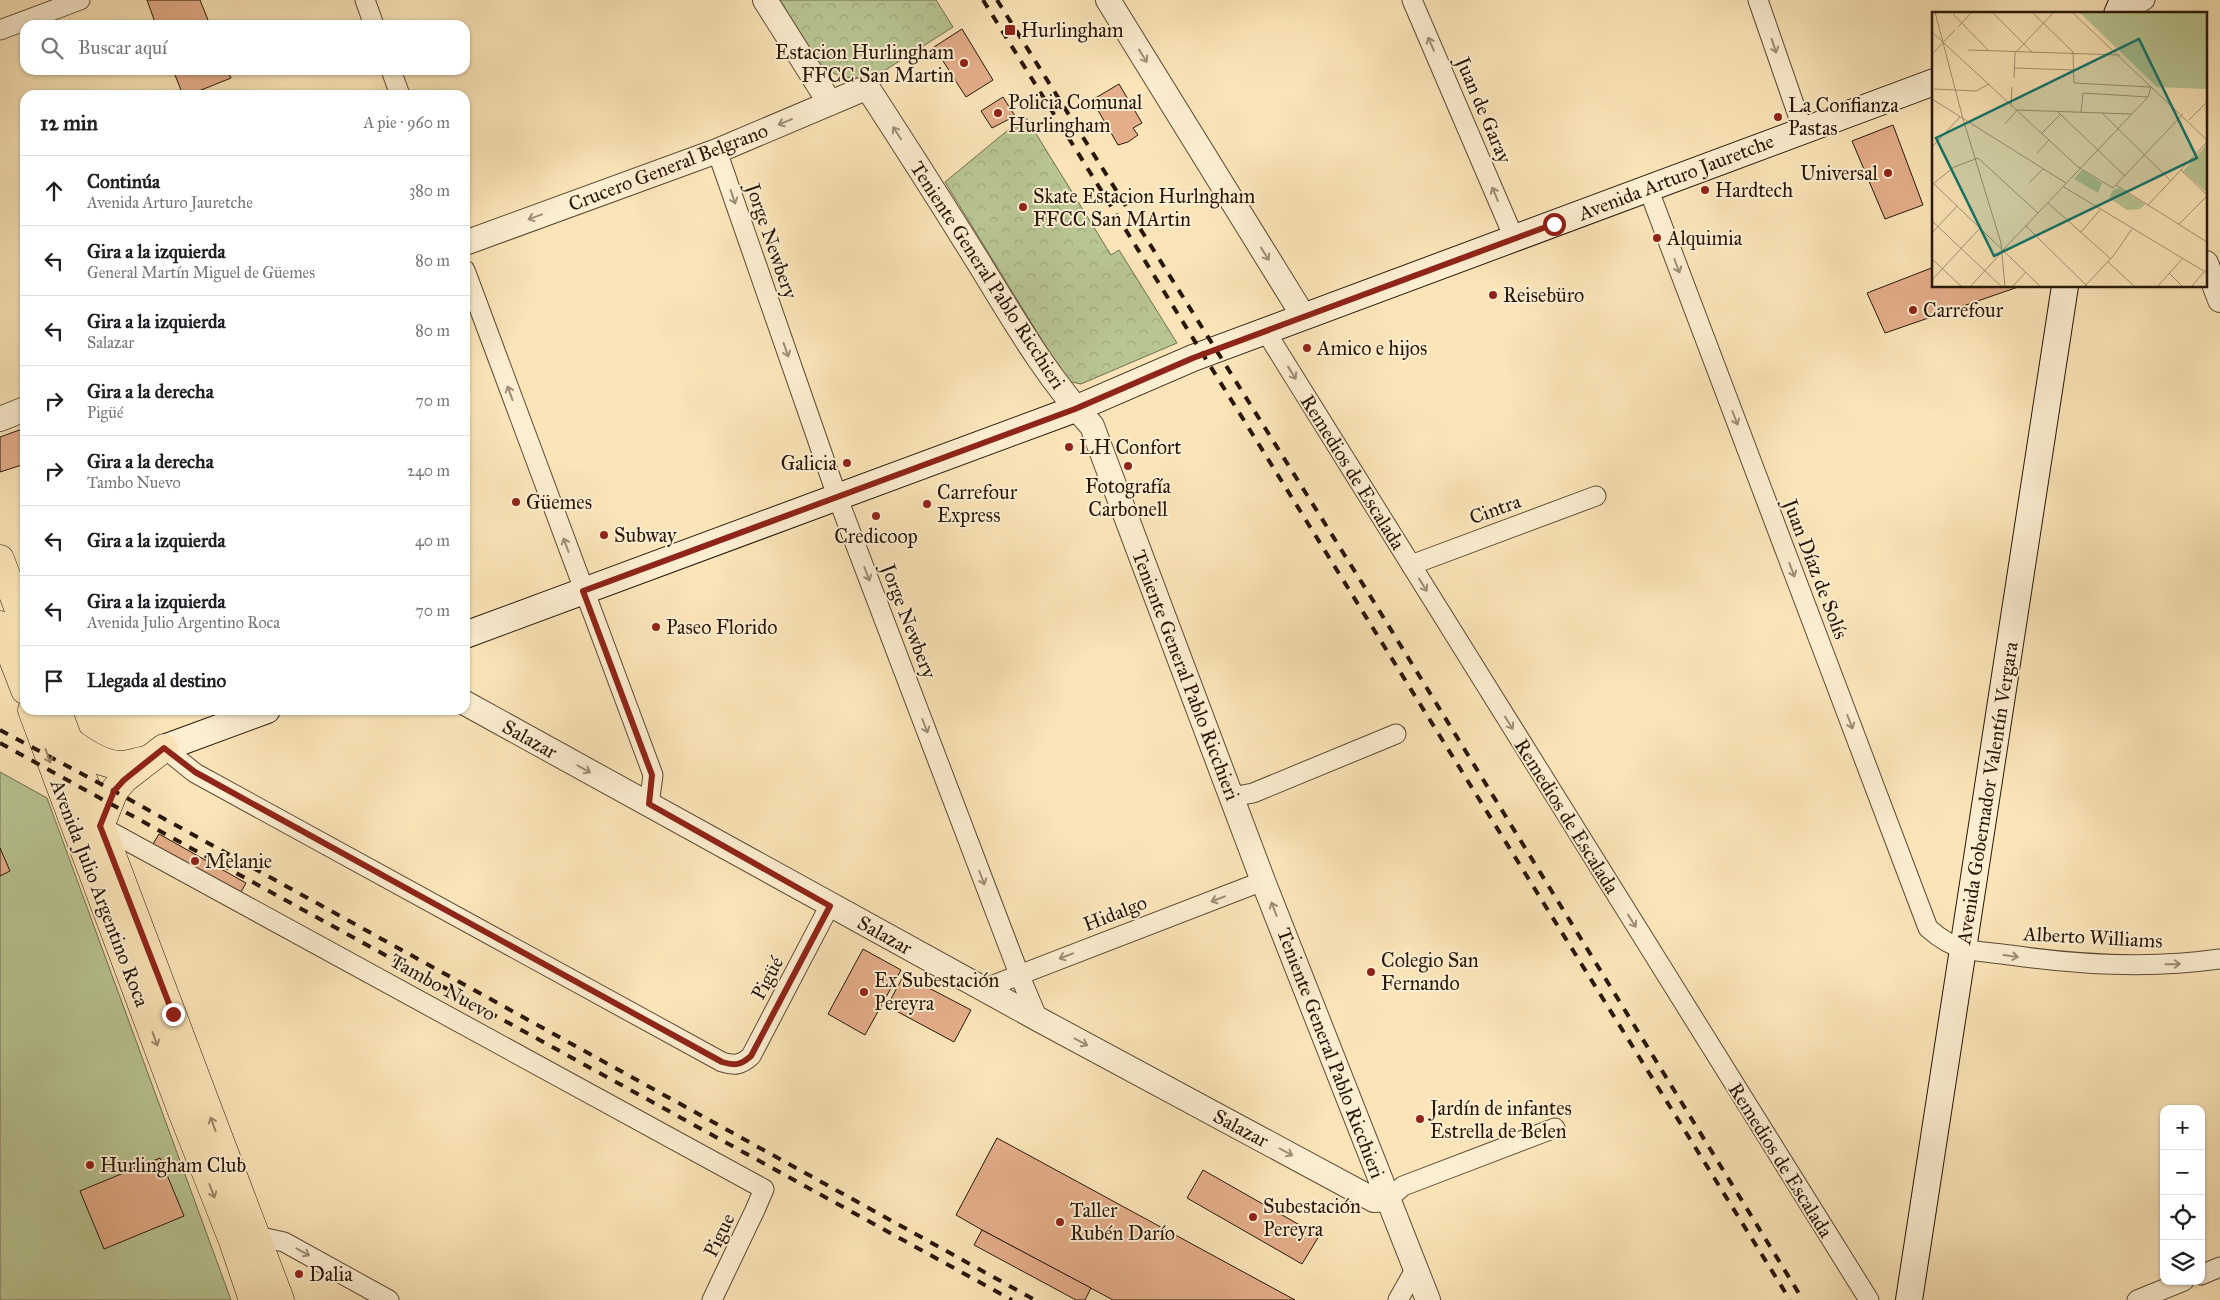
<!DOCTYPE html>
<html lang="es">
<meta charset="utf-8">
<style>
body{margin:0;font-family:"IM FELL Great Primer",serif;background:#f2f2f2;color:#202124}
.controls{position:absolute;right:15px;bottom:15px;display:grid;overflow:hidden;border-radius:10px;box-shadow:0 1px 4px #0004}
.controls button{width:45px;height:45px;display:grid;place-items:center;padding:0;border:0;border-bottom:1px solid #e0e0e0;background:#fff;color:#202124;font:25px sans-serif}
.stop{position:absolute;width:15px;height:15px;margin:-11px;border:4px solid #8f2418;border-radius:50%;background:#fff}
.stop.end{background:#8f2418;border-color:#fff;box-shadow:0 1px 5px #0008}
.list{margin:0;padding:0;list-style:none}
h2{display:flex;justify-content:space-between;align-items:center;height:65px;margin:0;padding:0 20px;font-size:21px}
h2 small{font-size:16px;font-weight:400;color:#757577}
.list li{display:grid;grid-template-columns:32px 1fr auto;gap:15px;align-items:center;box-sizing:border-box;height:70px;padding:0 20px;border-top:1px solid #e0e0e0}
.list b{display:block;font-size:19px;white-space:nowrap}
.list p{margin:0;font-size:16px;white-space:nowrap;color:#757577}
.list em{font-size:16px;font-style:normal;color:#757577}
.icon{flex:none;width:28px;height:28px;fill:none;stroke:currentColor;stroke-width:2;stroke-linecap:round;stroke-linejoin:round}
.map{position:relative;flex:none;width:2220px;height:1300px;overflow:hidden}
.search{position:absolute;background:#fff;box-shadow:0 1px 4px #0004;left:20px;top:20px;width:450px;height:55px;display:flex;align-items:center;gap:12px;box-sizing:border-box;padding:0 18px;border-radius:15px;color:#757577;font-size:19px}
.panel{position:absolute;background:#fff;box-shadow:0 1px 4px #0004;left:20px;top:90px;width:450px;height:625px;border-radius:15px}
.map>svg:first-child{display:block}
.forest{fill:url(#forest-crowns);stroke:#706e4e}
.pitch{fill:#b9c693;stroke:#706e4e}
.building{fill:#e4ae8a;stroke:#281708}
.lines{fill:none;stroke-linecap:round;stroke-linejoin:round}
.minor-casing{stroke:#5d4a34;stroke-width:21}
.tertiary-casing{stroke:#5d4a34;stroke-width:26}
.secondary-casing{stroke:#281708;stroke-width:28}
.primary-casing{stroke:#281708;stroke-width:29}
.minor{stroke:#fceed1;stroke-width:19}
.tertiary{stroke:#fceed1;stroke-width:24}
.secondary{stroke:#fceed1;stroke-width:26}
.primary{stroke:#fbe5b8;stroke-width:28}
.rail{stroke:#281708;stroke-width:4;stroke-dasharray:9 9;stroke-linecap:butt}
.oneway{stroke:#9d8d77}
.oneway2{stroke:#9c8869}
.route{stroke:#8f2418;stroke-width:6}
.poi-dot{fill:#8f2418;stroke:#fceed1;stroke-width:2}
.labels{text-anchor:middle;dominant-baseline:central;stroke-width:4;stroke-linejoin:round;paint-order:stroke}
.poi-label{font-size:20px;fill:#281708;stroke:#fceed1;text-anchor:start}
.street-label{font-size:20px;fill:#281708;stroke:#fceed1}
.inset-road{fill:none;stroke:#a79372;stroke-width:1}
.view{fill:#0f766e;fill-opacity:0.15;stroke:#0f766e;stroke-width:2.5}
.inset-edge{fill:none;stroke:#281708;stroke-width:2.5}
</style>
<div class="map">
<svg width="2220" height="1300" viewBox="0 0 2220 1300">
<defs>
<pattern id="forest-crowns" width="20" height="18" patternUnits="userSpaceOnUse" patternTransform="scale(1.25)"><rect width="20" height="18" fill="#b9c693"/><path d="M2 6a3 3 0 1 1 6 0M12 15a3 3 0 1 1 6 0" fill="none" stroke="#9fa97d"/></pattern>
</defs>
<rect width="100%" height="100%" fill="#fbe5b8"/>
<filter id="stains"><feTurbulence type="fractalNoise" baseFrequency=".004" numOctaves="4"/><feColorMatrix values="0 0 0 0 .2 0 0 0 0 .09 0 0 0 0 .02 0 0 0 .5 -.17"/></filter>
<radialGradient id="worn" r=".72"><stop offset=".6" stop-color="#630" stop-opacity="0"/><stop offset="1" stop-color="#630" stop-opacity=".3"/></radialGradient>
<g class="forest">
<path d="M 779,0 L 936,0 L 953,27 L 876,76 L 860,78 L 840,77 L 819,64 Z"/>
<path d="M 1025,116 L 1111,255 L 1119,250 L 1177,343 L 1081,384 L 1067,381 L 945,182 Z"/>
</g>
<path class="pitch" d="M 0,772 L 47,798 L 231,1300 L 0,1300 Z"/>
<g class="building">
<path d="M 147,0 L 200,0 L 210,25 L 156,25 Z"/>
<path d="M 962,29 L 993,80 L 966,97 L 934,47 Z"/>
<path d="M 173,70 L 227,70 L 231,78 L 189,95 L 183,95 Z"/>
<path d="M 1119,84 L 1142,123 L 1133,128 L 1138,135 L 1128,142 L 1118,145 L 1092,100 Z"/>
<path d="M 1003,97 L 1015,116 L 992,128 L 981,111 Z"/>
<path d="M 1893,125 L 1923,205 L 1885,219 L 1852,141 Z"/>
<path d="M 1934,267 L 1934,286 L 2021,286 L 1885,333 L 1867,293 Z"/>
<path d="M 25,428 L 25,464 L 0,472 L 0,437 Z"/>
<path d="M 159,834 L 246,883 L 241,892 L 153,844 Z"/>
<path d="M 0,848 L 10,871 L 0,876 Z"/>
<path d="M 863,949 L 901,970 L 865,1035 L 828,1014 Z"/>
<path d="M 904,975 L 971,1010 L 954,1042 L 887,1006 Z"/>
<path d="M 997,1138 L 1295,1300 L 1113,1300 L 982,1230 L 956,1215 Z"/>
<path d="M 160,1158 L 184,1216 L 104,1249 L 80,1191 Z"/>
<path d="M 1203,1170 L 1319,1236 L 1302,1264 L 1187,1198 Z"/>
<path d="M 982,1230 L 1091,1288 L 1085,1300 L 1076,1300 L 974,1245 Z"/>
</g>
<g class="lines">
<g class="minor-casing">
<g id="minor">
<path d="M 365,0 L 374,25"/>
<path d="M 1412,0 L 1514,238"/>
<path d="M 1758,0 L 1803,130"/>
<path d="M 2123,14 L 2145,0"/>
<path d="M 0,30 L 80,0"/>
<path d="M 391,70 L 400,95"/>
<path d="M 717,151 L 837,496 L 1019,974 L 1038,1019"/>
<path d="M 1648,188 L 1928,928 C 1938,937 1951,946 1965,949 C 1979,952 1995,953 2010,955 C 2079,965 2151,969 2220,959"/>
<path d="M 465,270 L 653,775 L 649,805"/>
<path d="M 1266,332 L 1869,1300"/>
<path d="M 1411,565 L 1596,496"/>
<path d="M 164,748 L 195,773 L 722,1062 C 735,1066 741,1065 751,1056 L 830,905"/>
<path d="M 1232,797 L 1253,793 L 1396,734"/>
<path d="M 100,826 L 764,1189 L 755,1210 L 712,1300"/>
<path d="M 983,989 L 1263,881"/>
<path d="M 1388,1199 L 1403,1186 L 1555,1128"/>
<path d="M 248,1238 L 257,1236 L 284,1242 L 389,1300"/>
<path d="M 2201,1275 L 2220,1267"/>
<path d="M 1398,1300 L 1416,1268"/>
<path d="M 2137,1300 L 2184,1281"/>
</g>
</g>
<g class="tertiary-casing">
<g id="tertiary">
<path d="M 765,0 L 830,103"/>
<path d="M 1108,0 L 1304,317"/>
<path d="M 465,243 L 717,151 L 861,90 L 869,90 C 906,147 943,205 979,263 C 1014,320 1047,378 1092,426 L 1263,881 L 1428,1300"/>
<path d="M 2206,263 L 2220,300"/>
<path d="M 0,419 L 25,409"/>
<path d="M 465,703 L 1038,1019 L 1374,1200 L 1388,1199"/>
</g>
</g>
<g class="secondary-casing">
<g id="secondary">
<path d="M 2117,14 L 2123,0"/>
<path d="M 465,635 L 1075,409 L 1193,358 L 1934,82"/>
<path d="M 164,748 L 267,710"/>
<path d="M 1909,1300 L 2065,286"/>
</g>
</g>
<g class="primary-casing">
<g id="primary">
<path d="M 0,559 L 25,626"/>
<path d="M 0,625 L 25,690"/>
<path d="M 32,710 L 181,1109 L 233,1241 L 253,1300"/>
<path d="M 57,710 L 280,1300"/>
<path d="M 64,737 C 78,749 100,764 120,765 C 128,765 139,761 147,760"/>
<path d="M 100,826 L 114,791 L 124,779 L 164,748"/>
</g>
</g>
<use href="#minor" class="minor"/>
<use href="#tertiary" class="tertiary"/>
<use href="#secondary" class="secondary"/>
<use href="#primary" class="primary"/>
<g class="rail">
<path d="M 983,0 L 1790,1300"/>
<path d="M 997,0 L 1369,594 L 1803,1300"/>
<path d="M 0,730 L 114,791 L 1035,1300"/>
<path d="M 0,743 L 1012,1300"/>
</g>
</g>
<defs><path id="oneway-shaft" d="M-6 0H5M1.5-3L5.5 0L1.5 3" fill="none" stroke-width="1.6" stroke-linecap="round" stroke-linejoin="round" transform="scale(1.25)"/></defs>
<g class="oneway">
<use href="#oneway-shaft" transform="translate(1431 44) rotate(-113)"/>
<use href="#oneway-shaft" transform="translate(1774 46) rotate(71)"/>
<use href="#oneway-shaft" transform="translate(1143 56) rotate(58)"/>
<use href="#oneway-shaft" transform="translate(785 122) rotate(157)"/>
<use href="#oneway-shaft" transform="translate(897 133) rotate(-123)"/>
<use href="#oneway-shaft" transform="translate(1495 194) rotate(-113)"/>
<use href="#oneway-shaft" transform="translate(733 197) rotate(71)"/>
<use href="#oneway-shaft" transform="translate(535 217) rotate(160)"/>
<use href="#oneway-shaft" transform="translate(1265 254) rotate(58)"/>
<use href="#oneway-shaft" transform="translate(1677 266) rotate(69)"/>
<use href="#oneway-shaft" transform="translate(786 350) rotate(71)"/>
<use href="#oneway-shaft" transform="translate(1292 373) rotate(58)"/>
<use href="#oneway-shaft" transform="translate(510 393) rotate(-110)"/>
<use href="#oneway-shaft" transform="translate(1735 418) rotate(69)"/>
<use href="#oneway-shaft" transform="translate(566 545) rotate(-110)"/>
<use href="#oneway-shaft" transform="translate(1792 570) rotate(69)"/>
<use href="#oneway-shaft" transform="translate(867 574) rotate(69)"/>
<use href="#oneway-shaft" transform="translate(1423 585) rotate(58)"/>
<use href="#oneway-shaft" transform="translate(1850 722) rotate(69)"/>
<use href="#oneway-shaft" transform="translate(1509 723) rotate(58)"/>
<use href="#oneway-shaft" transform="translate(925 726) rotate(69)"/>
<use href="#oneway-shaft" transform="translate(584 769) rotate(29)"/>
<use href="#oneway-shaft" transform="translate(982 878) rotate(69)"/>
<use href="#oneway-shaft" transform="translate(1218 899) rotate(159)"/>
<use href="#oneway-shaft" transform="translate(1274 909) rotate(-111)"/>
<use href="#oneway-shaft" transform="translate(1632 921) rotate(58)"/>
<use href="#oneway-shaft" transform="translate(1066 956) rotate(159)"/>
<use href="#oneway-shaft" transform="translate(2011 956) rotate(8)"/>
<use href="#oneway-shaft" transform="translate(2173 964) rotate(-1)"/>
<use href="#oneway-shaft" transform="translate(1081 1042) rotate(28)"/>
<use href="#oneway-shaft" transform="translate(1286 1152) rotate(28)"/>
<use href="#oneway-shaft" transform="translate(303 1252) rotate(29)"/>
</g>
<g class="oneway2">
<use href="#oneway-shaft" transform="translate(48 756) rotate(70)"/>
<use href="#oneway-shaft" transform="translate(155 1039) rotate(70)"/>
<use href="#oneway-shaft" transform="translate(213 1124) rotate(-110)"/>
<use href="#oneway-shaft" transform="translate(212 1191) rotate(69)"/>
</g>
<g class="lines">
<path class="route" d="M 173,1014 L 100,826 L 114,791 L 124,780 L 164,748 L 195,772 L 722,1062 C 735,1066 741,1065 751,1056 L 830,906 L 649,804 L 652,775 L 583,591 L 1075,409 L 1193,358 L 1554,224"/>
</g>
<g class="poi-dot">
<rect x="1004" y="24" width="12" height="12" rx="2.5"/>
<circle cx="964" cy="63" r="5"/>
<circle cx="998" cy="113" r="5"/>
<circle cx="1778" cy="117" r="5"/>
<circle cx="1888" cy="173" r="5"/>
<circle cx="1705" cy="190" r="5"/>
<circle cx="1023" cy="207" r="5"/>
<circle cx="1657" cy="238" r="5"/>
<circle cx="1493" cy="295" r="5"/>
<circle cx="1913" cy="310" r="5"/>
<circle cx="1307" cy="348" r="5"/>
<circle cx="1069" cy="447" r="5"/>
<circle cx="847" cy="463" r="5"/>
<circle cx="1128" cy="466" r="5"/>
<circle cx="516" cy="502" r="5"/>
<circle cx="927" cy="504" r="5"/>
<circle cx="876" cy="516" r="5"/>
<circle cx="604" cy="535" r="5"/>
<circle cx="656" cy="627" r="5"/>
<circle cx="195" cy="861" r="5"/>
<circle cx="1371" cy="972" r="5"/>
<circle cx="864" cy="992" r="5"/>
<circle cx="1420" cy="1119" r="5"/>
<circle cx="90" cy="1165" r="5"/>
<circle cx="1253" cy="1217" r="5"/>
<circle cx="1060" cy="1222" r="5"/>
<circle cx="299" cy="1274" r="5"/>
</g>
<g class="labels">
<g class="poi-label">
<text x="1021" y="30">Hurlingham</text>
<text x="954" y="52" text-anchor="end">Estacion Hurlingham<tspan x="954" dy="23">FFCC San Martin</tspan></text>
<text x="1008" y="102">Policia Comunal<tspan x="1008" dy="23">Hurlingham</tspan></text>
<text x="1788" y="105">La Confianza<tspan x="1788" dy="23">Pastas</tspan></text>
<text x="1878" y="173" text-anchor="end">Universal</text>
<text x="1715" y="190">Hardtech</text>
<text x="1033" y="196">Skate Estacion Hurlngham<tspan x="1033" dy="23">FFCC San MArtin</tspan></text>
<text x="1667" y="238">Alquimia</text>
<text x="1503" y="295">Reisebüro</text>
<text x="1923" y="310">Carrefour</text>
<text x="1317" y="348">Amico e hijos</text>
<text x="1079" y="447">LH Confort</text>
<text x="837" y="463" text-anchor="end">Galicia</text>
<text x="1128" y="486" text-anchor="middle">Fotografía<tspan x="1128" dy="23">Carbonell</tspan></text>
<text x="937" y="492">Carrefour<tspan x="937" dy="23">Express</tspan></text>
<text x="526" y="502">Güemes</text>
<text x="614" y="535">Subway</text>
<text x="876" y="536" text-anchor="middle">Credicoop</text>
<text x="666" y="627">Paseo Florido</text>
<text x="205" y="861">Melanie</text>
<text x="1381" y="960">Colegio San<tspan x="1381" dy="23">Fernando</tspan></text>
<text x="874" y="980">Ex Subestación<tspan x="874" dy="23">Pereyra</tspan></text>
<text x="1430" y="1108">Jardín de infantes<tspan x="1430" dy="23">Estrella de Belen</tspan></text>
<text x="100" y="1165">Hurlingham Club</text>
<text x="1263" y="1206">Subestación<tspan x="1263" dy="23">Pereyra</tspan></text>
<text x="1070" y="1210">Taller<tspan x="1070" dy="23">Rubén Darío</tspan></text>
<text x="309" y="1274">Dalia</text>
</g>
<g class="street-label">
<text transform="translate(1484 110) rotate(67)">Juan de Garay</text>
<text transform="translate(668 167) rotate(-21)">Crucero General Belgrano</text>
<text transform="translate(1676 177) rotate(-21)">Avenida Arturo Jauretche</text>
<text transform="translate(772 241) rotate(71)">Jorge Newbery</text>
<text transform="translate(988 275) rotate(57)">Teniente General Pablo Ricchieri</text>
<text transform="translate(1353 472) rotate(58)">Remedios de Escalada</text>
<text transform="translate(1495 509) rotate(-20)">Cintra</text>
<text transform="translate(1816 569) rotate(69)">Juan Díaz de Solís</text>
<text transform="translate(909 621) rotate(69)">Jorge Newbery</text>
<text transform="translate(1186 675) rotate(69)">Teniente General Pablo Ricchieri</text>
<text transform="translate(530 739) rotate(29)">Salazar</text>
<text transform="translate(1987 793) rotate(-81)">Avenida Gobernador Valentín Vergara</text>
<text transform="translate(1567 816) rotate(58)">Remedios de Escalada</text>
<text transform="translate(100 893) rotate(69)">Avenida Julio Argentino Roca</text>
<text transform="translate(1115 913) rotate(-21)">Hidalgo</text>
<text transform="translate(885 935) rotate(29)">Salazar</text>
<text transform="translate(2093 937) rotate(3)">Alberto Williams</text>
<text transform="translate(767 978) rotate(-62)">Pigüé</text>
<text transform="translate(443 987) rotate(29)">Tambo Nuevo</text>
<text transform="translate(1331 1053) rotate(69)">Teniente General Pablo Ricchieri</text>
<text transform="translate(1241 1128) rotate(28)">Salazar</text>
<text transform="translate(1781 1160) rotate(58)">Remedios de Escalada</text>
<text transform="translate(719 1235) rotate(-64)">Pigue</text>
</g>
</g>
<g transform="translate(1932 12)">
<rect width="275" height="275" fill="#fbe5b8"/>
<path d="M 275,132 L 275,181 L 251,159 ZM 150,158 L 170,171 L 166,181 L 142,167 ZM 187,176 L 213,192 L 208,197 L 195,198 L 177,186 L 181,178 Z" fill="#b9c693"/>
<path d="M 147,0 L 275,0 L 275,77 L 225,75 Z" fill="#b9c693"/>
<path class="inset-road" d="M 3,0 L 31,107 L 69,231 L 73,275M 60,0 L 101,41M 100,0 L 141,40 L 142,71 L 218,75M 140,0 L 275,128M 21,2 L 57,39M 26,15 L 40,0M 0,20 L 146,155 L 181,176 L 251,102M 36,38 L 188,43M 0,42 L 23,18M 82,56 L 142,58M 82,66 L 83,41 L 122,0M 2,77 L 44,79 L 57,72M 0,87 L 134,171M 79,92 L 80,75M 85,98 L 199,102M 125,99 L 193,164M 149,100 L 151,81 L 216,85M 170,101 L 239,169M 257,108 L 275,90M 73,112 L 85,98M 110,121 L 129,102M 0,135 L 28,105M 105,141 L 117,128M 249,158 L 275,183M 0,170 L 109,275M 97,171 L 111,157M 1,172 L 22,155 L 46,146 L 106,201M 184,173 L 275,230M 132,175 L 275,261M 116,191 L 179,247M 216,193 L 275,130M 0,209 L 70,275M 247,212 L 275,184M 94,214 L 156,275M 149,220 L 168,198M 0,221 L 25,194M 71,238 L 216,85 L 219,75M 0,247 L 30,275M 176,250 L 203,275M 237,261 L 251,275M 0,268 L 48,216M 153,274 L 182,243 L 200,217M 38,275 L 69,241M 80,275 L 94,260M 225,275 L 251,246M 259,275 L 272,260"/>
<path class="view" d="M 207,27 L 265,146 L 62,244 L 4,126 Z"/>
<rect width="275" height="275" class="inset-edge"/>
</g>
<rect width="100%" height="100%" filter="url(#stains)"/>
<rect width="100%" height="100%" fill="url(#worn)"/>
</svg>
<div class="controls">
<button>+</button>
<button>−</button>
<button><svg class="icon" aria-label="locate" viewBox="0 0 24 24"><circle cx="12" cy="12" r="6"/><path d="M12 2v4M12 18v4M2 12h4M18 12h4"/></svg></button>
<button><svg class="icon" aria-label="layers" viewBox="0 0 24 24"><path d="M12 4l9 5-9 5-9-5zM3 14l9 5 9-5"/></svg></button>
</div>
<div class="stop" style="left:1554px;top:224px"></div>
<div class="stop end" style="left:173px;top:1014px"></div>
<div class="search"><svg class="icon" aria-label="search" viewBox="0 0 24 24"><circle cx="10" cy="10" r="6"/><path d="M15 15l6 6"/></svg>Buscar aquí</div>
<section class="panel">
<h2>12 min<small>A pie · 960 m</small></h2>
<ul class="list">
<li><svg class="icon" aria-label="ahead" viewBox="0 0 24 24"><path d="M12 20V5M6 11l6-6 6 6"/></svg><div><b>Continúa</b><p>Avenida Arturo Jauretche</p></div><em>380 m</em></li>
<li><svg class="icon" aria-label="left" viewBox="0 0 24 24"><path d="M17 20v-9H6M10 6l-5 5 5 5"/></svg><div><b>Gira a la izquierda</b><p>General Martín Miguel de Güemes</p></div><em>80 m</em></li>
<li><svg class="icon" aria-label="left" viewBox="0 0 24 24"><path d="M17 20v-9H6M10 6l-5 5 5 5"/></svg><div><b>Gira a la izquierda</b><p>Salazar</p></div><em>80 m</em></li>
<li><svg class="icon" aria-label="right" viewBox="0 0 24 24"><path d="M7 20v-9h11M14 6l5 5-5 5"/></svg><div><b>Gira a la derecha</b><p>Pigüé</p></div><em>70 m</em></li>
<li><svg class="icon" aria-label="right" viewBox="0 0 24 24"><path d="M7 20v-9h11M14 6l5 5-5 5"/></svg><div><b>Gira a la derecha</b><p>Tambo Nuevo</p></div><em>240 m</em></li>
<li><svg class="icon" aria-label="left" viewBox="0 0 24 24"><path d="M17 20v-9H6M10 6l-5 5 5 5"/></svg><div><b>Gira a la izquierda</b></div><em>40 m</em></li>
<li><svg class="icon" aria-label="left" viewBox="0 0 24 24"><path d="M17 20v-9H6M10 6l-5 5 5 5"/></svg><div><b>Gira a la izquierda</b><p>Avenida Julio Argentino Roca</p></div><em>70 m</em></li>
<li><svg class="icon" aria-label="arrive" viewBox="0 0 24 24"><path d="M6 21V4h12l-3 4 3 4H6"/></svg><div><b>Llegada al destino</b></div></li>
</ul>
</section>
</div>
